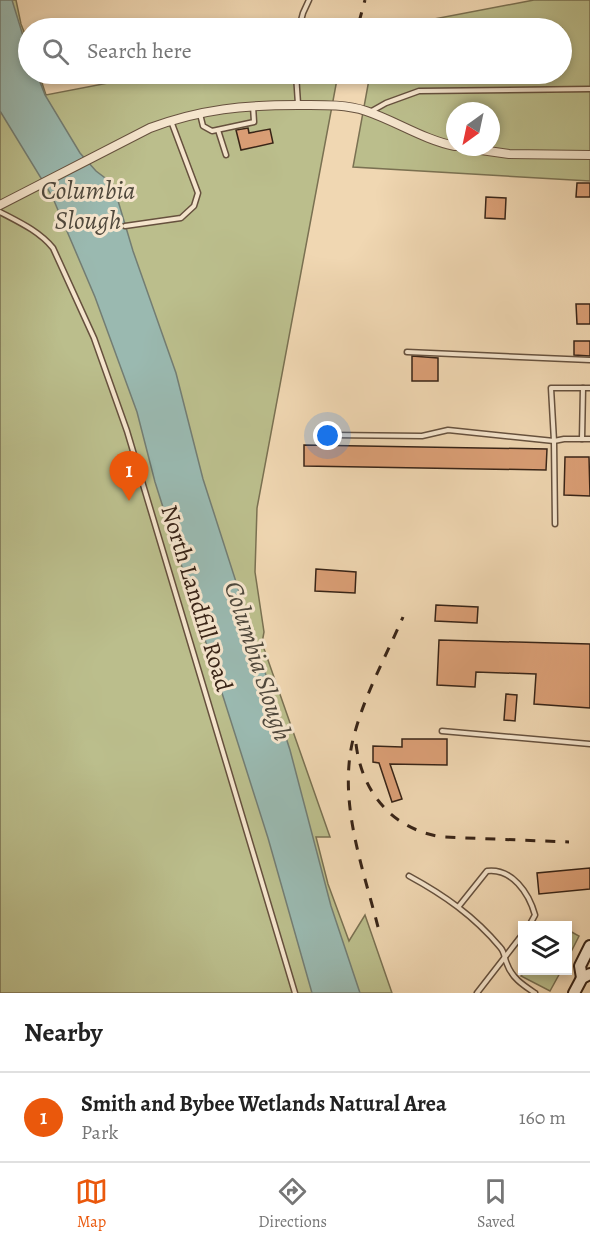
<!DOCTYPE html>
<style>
body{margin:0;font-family:Alegreya,serif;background:#f6f6f6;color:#222}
.controls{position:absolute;right:18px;bottom:18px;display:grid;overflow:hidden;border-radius:0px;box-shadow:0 3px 9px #0003}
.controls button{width:54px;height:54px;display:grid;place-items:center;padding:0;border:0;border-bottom:2px solid #e0e0e0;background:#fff;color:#222;font:30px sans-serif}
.compass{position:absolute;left:446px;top:102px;width:54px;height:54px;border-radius:50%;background:#fff;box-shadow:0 3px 9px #0003;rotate:213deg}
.you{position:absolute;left:328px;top:436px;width:21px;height:21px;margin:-15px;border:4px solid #fff;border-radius:50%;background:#1a73e8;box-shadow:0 0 0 9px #1a73e833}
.badge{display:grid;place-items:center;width:39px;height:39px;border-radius:50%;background:#ea580c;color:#fff;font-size:20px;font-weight:700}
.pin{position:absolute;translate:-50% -50px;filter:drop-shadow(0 2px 3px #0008)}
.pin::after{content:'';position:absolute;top:32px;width:21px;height:18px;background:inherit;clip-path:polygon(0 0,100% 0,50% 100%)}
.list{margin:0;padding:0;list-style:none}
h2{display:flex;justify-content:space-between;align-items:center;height:78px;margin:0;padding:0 24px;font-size:26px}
h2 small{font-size:20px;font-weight:400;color:#767676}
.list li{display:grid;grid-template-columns:39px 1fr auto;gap:18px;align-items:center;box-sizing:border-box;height:90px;padding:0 24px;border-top:2px solid #e0e0e0}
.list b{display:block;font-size:22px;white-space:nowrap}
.list p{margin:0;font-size:20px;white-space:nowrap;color:#767676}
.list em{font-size:20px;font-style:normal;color:#767676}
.icon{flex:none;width:33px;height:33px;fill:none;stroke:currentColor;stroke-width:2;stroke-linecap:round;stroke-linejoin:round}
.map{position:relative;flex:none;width:590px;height:993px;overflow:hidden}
.search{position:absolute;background:#fff;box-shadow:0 3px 9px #0003;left:18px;right:18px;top:18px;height:66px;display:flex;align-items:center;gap:15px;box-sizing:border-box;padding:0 21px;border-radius:33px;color:#767676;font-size:22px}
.sheet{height:168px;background:#fff}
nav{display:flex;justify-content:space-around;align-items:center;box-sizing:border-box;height:84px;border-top:2px solid #e0e0e0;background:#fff;font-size:16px;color:#767676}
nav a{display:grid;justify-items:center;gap:3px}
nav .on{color:#ea580c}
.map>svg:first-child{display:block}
.green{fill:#bbbe8c;stroke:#7a7152;stroke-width:1.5;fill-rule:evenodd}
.water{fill:#9ab9b0;stroke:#737d73;stroke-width:1.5}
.building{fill:#db9f76;stroke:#382417;stroke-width:1.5}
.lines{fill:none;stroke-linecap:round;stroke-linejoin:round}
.lane-casing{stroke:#66513e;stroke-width:7}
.street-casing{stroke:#66513e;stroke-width:10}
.secondary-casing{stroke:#382417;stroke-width:14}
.lane{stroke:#f5e5cd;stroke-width:4}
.street{stroke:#f5e5cd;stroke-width:8}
.secondary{stroke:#f5e5cd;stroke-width:10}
.rail{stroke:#382417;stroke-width:3;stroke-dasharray:10 10;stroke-linecap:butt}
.labels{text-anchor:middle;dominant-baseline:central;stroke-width:6;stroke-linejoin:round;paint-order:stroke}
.street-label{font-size:24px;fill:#382417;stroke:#f5e5cd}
.water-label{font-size:26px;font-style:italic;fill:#50493d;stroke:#f5e5cd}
</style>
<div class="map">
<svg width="590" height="993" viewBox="0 0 590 993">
<rect width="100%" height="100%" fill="#f0d7b2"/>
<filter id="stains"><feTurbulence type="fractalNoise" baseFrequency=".00333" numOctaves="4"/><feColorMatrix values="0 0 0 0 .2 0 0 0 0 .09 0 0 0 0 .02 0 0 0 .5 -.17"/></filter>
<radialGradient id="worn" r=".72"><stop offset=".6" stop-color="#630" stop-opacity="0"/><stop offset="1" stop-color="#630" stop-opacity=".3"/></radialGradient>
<g class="green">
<path d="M 0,0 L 16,0 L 21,24 L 28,42 L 28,74 L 39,74 L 46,95 L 155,74 L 338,74 L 257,508 L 255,572 L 264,632 L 262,643 L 330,837 L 316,837 L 328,884 L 349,941 L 365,915 L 392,993 L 0,993 Z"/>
<path d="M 534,0 L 590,0 L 590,181 L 353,167 L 370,74 L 562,74 L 562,28 L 387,28 ZM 455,111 L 491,111 L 491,147 L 455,147 Z"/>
<path d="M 568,930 L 579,936 L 568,958 Z"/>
<path d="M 525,971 L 525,970 L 561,971 L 550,991 L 521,976 Z"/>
</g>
<path class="water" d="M 0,0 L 12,0 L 28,52 L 28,74 L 37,74 L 45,95 L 80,153 L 96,171 L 113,184 L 133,251 L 176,373 L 203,479 L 290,750 L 331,906 L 360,993 L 312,993 L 268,838 L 155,482 L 137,412 L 95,297 L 52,196 L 0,111 Z"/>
<g class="building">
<path d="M 248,128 L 249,133 L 270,129 L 273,143 L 241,150 L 236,130 Z"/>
<path d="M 577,183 L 590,183 L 590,197 L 576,197 Z"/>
<path d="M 486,197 L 506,198 L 505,219 L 485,218 Z"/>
<path d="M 576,304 L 590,304 L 590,324 L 577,324 Z"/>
<path d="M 574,341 L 590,341 L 590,356 L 574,355 Z"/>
<path d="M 412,356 L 438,358 L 438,381 L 412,381 Z"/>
<path d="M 304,445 L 547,449 L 546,470 L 304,466 Z"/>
<path d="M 565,457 L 589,457 L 590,496 L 564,495 Z"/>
<path d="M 316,569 L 356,572 L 355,593 L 315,591 Z"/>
<path d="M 436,605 L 478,607 L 477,623 L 435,621 Z"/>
<path d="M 439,640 L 590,644 L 590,708 L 534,704 L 536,674 L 476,672 L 475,687 L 437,685 Z"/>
<path d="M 506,694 L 517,695 L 515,721 L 504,720 Z"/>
<path d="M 402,739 L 447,739 L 447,765 L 390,764 L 402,799 L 392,802 L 379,763 L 373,762 L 373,746 L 402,747 Z"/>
<path d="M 590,868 L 590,889 L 539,894 L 537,873 Z"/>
</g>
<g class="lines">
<g class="lane-casing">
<g id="lane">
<path d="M 299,28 L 303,13 L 309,0"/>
<path d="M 296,74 L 298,104"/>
<path d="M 370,112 L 386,103 L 419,91 L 590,89"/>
<path d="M 200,114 L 203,126 L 212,131 L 254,122 L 253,106"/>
<path d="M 218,130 L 226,155"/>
<path d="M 0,212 C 19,222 39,231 53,248 L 94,338 L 127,431 L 295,993"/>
<path d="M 125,226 L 181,218 L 194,206 L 198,193 L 171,121"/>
<path d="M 407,352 L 590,360"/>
<path d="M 331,435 L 422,436 L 448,430 L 554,441 L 551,388 L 590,388"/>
<path d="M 582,439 L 583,388"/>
<path d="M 555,524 L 554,441 L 564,439 L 590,439"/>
<path d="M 442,731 L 590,744"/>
<path d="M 409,876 C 444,895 474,916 500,947 C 505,952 504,958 507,964 C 512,978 523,985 535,993"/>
<path d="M 459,906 L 487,871 C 512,868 529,893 535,915 L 529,926"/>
<path d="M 477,993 L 522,935"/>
</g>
</g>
<g class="street-casing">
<g id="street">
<path d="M 460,147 L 509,154 L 590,155"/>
<path d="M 0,205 L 150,128 C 201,109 245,105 298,105 C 320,105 345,104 366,111 C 396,121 424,140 455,146"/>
</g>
</g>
<g class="secondary-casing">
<g id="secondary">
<path d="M 582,978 L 580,966 L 590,946"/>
<path d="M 574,993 L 582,978 L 590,974"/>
</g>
</g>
<use href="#lane" class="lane"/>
<use href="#street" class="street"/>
<use href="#secondary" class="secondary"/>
<g class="rail">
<path d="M 359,22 L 365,0"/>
<path d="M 356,744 C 362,793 393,830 443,837 L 569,842"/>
<path d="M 378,927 C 362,864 336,797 355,732 C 366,692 387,654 403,617"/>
</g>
</g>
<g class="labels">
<g class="street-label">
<text transform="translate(197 598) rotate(73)">North Landfill Road</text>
</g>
<g class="water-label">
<text x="88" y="190">Columbia<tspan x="88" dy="30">Slough</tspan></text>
<text transform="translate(258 661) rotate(72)">Columbia Slough</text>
</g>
</g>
<rect width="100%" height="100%" filter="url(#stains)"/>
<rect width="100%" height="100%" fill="url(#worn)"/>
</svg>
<div class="controls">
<button><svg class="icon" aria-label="layers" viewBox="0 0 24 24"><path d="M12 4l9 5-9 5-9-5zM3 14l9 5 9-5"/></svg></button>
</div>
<svg class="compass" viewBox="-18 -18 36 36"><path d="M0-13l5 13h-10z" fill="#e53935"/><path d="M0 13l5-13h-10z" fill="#767676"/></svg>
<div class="you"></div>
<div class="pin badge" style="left:129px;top:501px">1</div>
<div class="search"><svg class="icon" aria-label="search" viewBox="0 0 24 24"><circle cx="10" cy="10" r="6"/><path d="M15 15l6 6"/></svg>Search here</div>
</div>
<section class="sheet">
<h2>Nearby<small></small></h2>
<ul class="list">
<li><span class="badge">1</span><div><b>Smith and Bybee Wetlands Natural Area</b><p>Park</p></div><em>160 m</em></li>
</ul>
</section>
<nav>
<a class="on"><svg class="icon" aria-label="map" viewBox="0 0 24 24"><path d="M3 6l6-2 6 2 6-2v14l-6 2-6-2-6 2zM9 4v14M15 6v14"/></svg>Map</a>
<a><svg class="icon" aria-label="directions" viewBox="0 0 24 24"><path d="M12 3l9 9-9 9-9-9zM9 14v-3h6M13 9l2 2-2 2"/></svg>Directions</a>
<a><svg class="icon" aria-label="saved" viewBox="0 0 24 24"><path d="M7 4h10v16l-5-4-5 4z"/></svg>Saved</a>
</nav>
